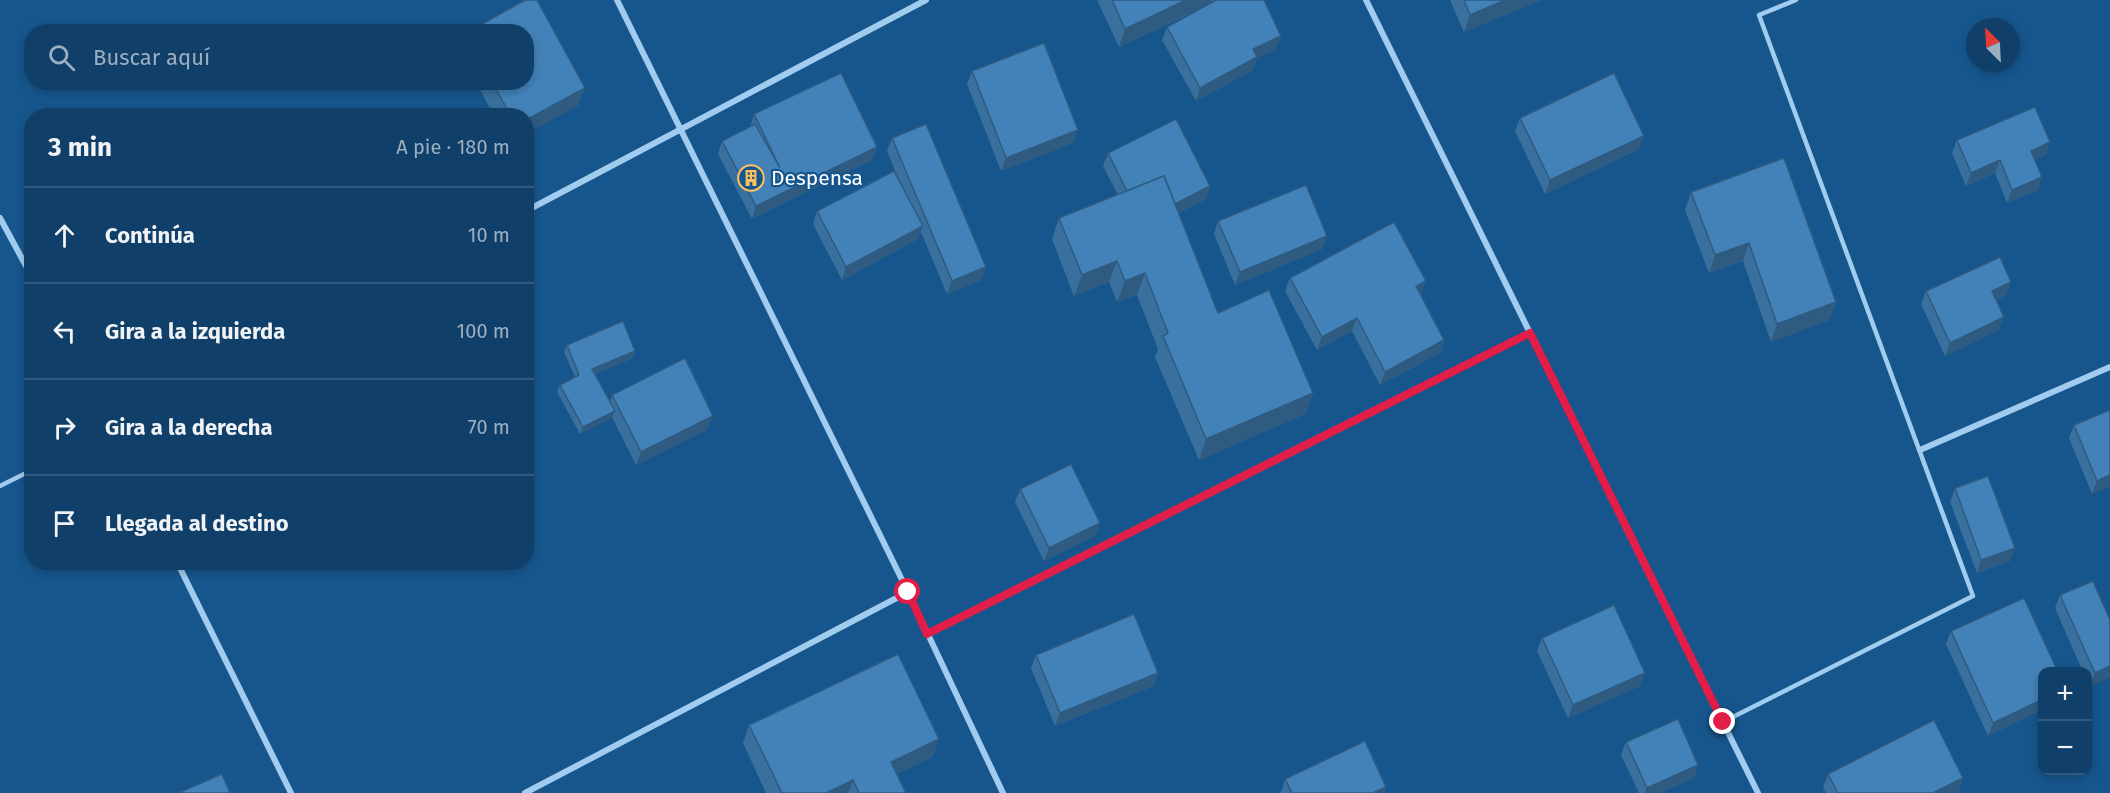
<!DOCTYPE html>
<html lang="es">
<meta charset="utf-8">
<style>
body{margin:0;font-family:"Fira Sans",sans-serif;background:#194770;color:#f1f3f6}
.controls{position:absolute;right:18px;bottom:18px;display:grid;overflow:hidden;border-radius:12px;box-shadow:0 3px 9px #0003}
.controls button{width:54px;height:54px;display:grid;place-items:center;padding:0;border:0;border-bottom:2px solid #30597e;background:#10406a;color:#f1f3f6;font:30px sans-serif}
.compass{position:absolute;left:1966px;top:18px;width:54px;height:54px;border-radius:50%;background:#10406a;box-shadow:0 3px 9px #0003;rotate:336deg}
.stop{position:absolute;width:18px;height:18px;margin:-14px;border:4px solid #e11d48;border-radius:50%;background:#fff}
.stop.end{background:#e11d48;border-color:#fff;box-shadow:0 2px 6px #0008}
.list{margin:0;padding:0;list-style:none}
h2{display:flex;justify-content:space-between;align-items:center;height:78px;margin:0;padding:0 24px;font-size:26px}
h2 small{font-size:20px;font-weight:400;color:#9cafc1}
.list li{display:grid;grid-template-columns:39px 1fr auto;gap:18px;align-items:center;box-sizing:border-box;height:96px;padding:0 24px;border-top:2px solid #30597e}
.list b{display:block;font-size:22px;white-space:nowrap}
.list em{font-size:20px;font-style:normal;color:#9cafc1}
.icon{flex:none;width:33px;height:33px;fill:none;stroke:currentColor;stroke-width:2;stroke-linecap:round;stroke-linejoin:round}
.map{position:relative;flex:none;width:2110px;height:793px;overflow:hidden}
.search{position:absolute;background:#10406a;box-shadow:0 3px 9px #0003;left:24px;top:24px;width:510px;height:66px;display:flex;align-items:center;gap:15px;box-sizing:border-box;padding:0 21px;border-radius:24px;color:#9cafc1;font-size:22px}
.panel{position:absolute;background:#10406a;box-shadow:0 3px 9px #0003;left:24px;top:108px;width:510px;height:462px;border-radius:24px}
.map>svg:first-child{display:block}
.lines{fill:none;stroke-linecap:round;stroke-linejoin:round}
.service{stroke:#a1ccef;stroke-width:4.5}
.minor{stroke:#a1ccef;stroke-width:6}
.wall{fill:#3a709e}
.shaded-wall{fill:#2f5b81}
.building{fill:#4382b8;stroke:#2f5b81;stroke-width:1.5}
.route{stroke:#e11d48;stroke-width:8}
.labels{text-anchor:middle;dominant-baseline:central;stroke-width:4.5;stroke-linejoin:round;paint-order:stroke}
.poi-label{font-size:21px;fill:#fff;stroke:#16568d;text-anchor:start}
</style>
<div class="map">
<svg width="2110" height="793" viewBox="0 0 2110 793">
<rect width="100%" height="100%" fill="#16568d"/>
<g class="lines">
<g class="service">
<path d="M 0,486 L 32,470"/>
<path d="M 1723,722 L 1973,596 L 1759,15 L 1796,0"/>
</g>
<g class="minor">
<path d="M 617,0 L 908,592 L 1003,793"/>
<path d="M 526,211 L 926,0"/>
<path d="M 0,218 L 32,277"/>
<path d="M 1530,333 L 1758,793"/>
<path d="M 1920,450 L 2110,367"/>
<path d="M 177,562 L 291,793"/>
<path d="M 927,634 L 1530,333 L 1366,0"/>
<path d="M 525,793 L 908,592"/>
</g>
</g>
<g class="wall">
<path d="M 1097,0 L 1264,0 L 1276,49 L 1257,58 L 1253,70 L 1196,101 L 1162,40 L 1167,27 L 1206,6 L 1119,47 Z"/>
<path d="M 1450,0 L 1541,0 L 1464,32 Z"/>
<path d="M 972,71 L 1078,130 L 1073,143 L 1001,171 L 967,84 Z"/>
<path d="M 476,82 L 526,82 L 578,106 L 526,116 L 494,116 Z"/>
<path d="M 754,114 L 877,147 L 872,160 L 752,219 L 718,154 L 722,141 L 750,127 Z"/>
<path d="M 1520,118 L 1639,149 L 1545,194 L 1515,131 Z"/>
<path d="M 892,138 L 981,280 L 947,294 L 921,232 L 918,239 L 842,280 L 813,224 L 817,211 L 899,180 L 887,151 Z"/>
<path d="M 1957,140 L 2046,155 L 2035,160 L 2038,190 L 2007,203 L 1995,173 L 1966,186 L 1952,153 Z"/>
<path d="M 1108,153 L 1210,186 L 1206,199 L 1178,213 L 1218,313 L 1313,393 L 1305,414 L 1199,460 L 1155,357 L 1158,349 L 1137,295 L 1117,302 L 1109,282 L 1074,296 L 1052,239 L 1059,218 L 1118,195 L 1103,166 Z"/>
<path d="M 1691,192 L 1836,302 L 1829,320 L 1771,342 L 1743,261 L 1709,273 L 1685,210 Z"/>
<path d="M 1218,221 L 1327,236 L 1322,249 L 1235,285 L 1214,234 Z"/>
<path d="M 1290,278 L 1420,294 L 1444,340 L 1440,353 L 1380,385 L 1352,331 L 1317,350 L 1285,291 Z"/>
<path d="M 1926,291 L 2006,295 L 1996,300 L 1999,330 L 1945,356 L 1921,304 Z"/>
<path d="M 567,345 L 635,351 L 633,358 L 595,374 L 610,402 L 612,395 L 708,429 L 636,465 L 612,417 L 580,434 L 557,392 L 560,385 L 575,377 L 564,352 Z"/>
<path d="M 2110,410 L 2110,486 L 2092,494 L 2069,438 L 2074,425 Z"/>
<path d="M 1955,488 L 2010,561 L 1977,573 L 1950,502 Z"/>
<path d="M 1020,489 L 1100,523 L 1095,536 L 1044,561 L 1015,502 Z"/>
<path d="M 2060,595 L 2110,620 L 2110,677 L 2090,686 L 2088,681 L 2088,672 L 2083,672 L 2055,608 Z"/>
<path d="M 1951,631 L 2058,672 L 1988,736 L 1946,644 Z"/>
<path d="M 1542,638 L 1640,686 L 1568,718 L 1537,651 Z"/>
<path d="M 1036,655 L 1158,673 L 1153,686 L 1055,726 L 1031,668 Z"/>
<path d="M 749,725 L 939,739 L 932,757 L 897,774 L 906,793 L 766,793 L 743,743 Z"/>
<path d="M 1626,742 L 1698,765 L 1694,778 L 1660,793 L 1639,793 L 1621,755 Z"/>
<path d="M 1828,774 L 1963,778 L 1959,791 L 1954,793 L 1826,793 L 1823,787 Z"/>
<path d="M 1285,779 L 1386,787 L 1384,793 L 1281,793 L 1281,792 Z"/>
</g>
<g class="shaded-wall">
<path d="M 1186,0 L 1212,0 L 1211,3 L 1119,47 L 1125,29 Z"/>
<path d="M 1505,0 L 1541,0 L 1464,32 L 1470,15 Z"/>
<path d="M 1281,36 L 1276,49 L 1257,58 L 1253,70 L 1196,101 L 1200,88 L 1253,49 Z"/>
<path d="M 585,88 L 578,106 L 526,134 L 526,120 Z"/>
<path d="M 1078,130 L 1073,143 L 1001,171 L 1006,158 Z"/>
<path d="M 1644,136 L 1639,149 L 1545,194 L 1550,180 Z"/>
<path d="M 2050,142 L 2046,155 L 2026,164 L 2031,151 Z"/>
<path d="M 877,147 L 872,160 L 752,219 L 756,206 Z"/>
<path d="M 2000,160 L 1995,173 L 1966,186 L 1971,173 Z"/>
<path d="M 2042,177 L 2038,190 L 2007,203 L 2012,190 Z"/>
<path d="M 1210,186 L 1206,199 L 1165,220 L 1170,207 Z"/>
<path d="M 923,226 L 918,239 L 842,280 L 846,267 Z"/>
<path d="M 1327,236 L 1322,249 L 1235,285 L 1240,272 Z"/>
<path d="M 1749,243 L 1743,261 L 1709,273 L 1715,255 Z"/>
<path d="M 1117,261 L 1109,282 L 1074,296 L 1082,275 Z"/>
<path d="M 986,267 L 981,280 L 947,294 L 952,281 Z"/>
<path d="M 1145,273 L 1137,295 L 1117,302 L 1125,281 Z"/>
<path d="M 1426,281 L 1421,294 L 1412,299 L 1416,286 Z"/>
<path d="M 2011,282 L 2006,295 L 1987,304 L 1992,291 Z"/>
<path d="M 1836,302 L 1829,320 L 1771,342 L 1777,324 Z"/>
<path d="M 2004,317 L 1999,330 L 1945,356 L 1950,343 Z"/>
<path d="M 1357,318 L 1352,331 L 1317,350 L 1322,337 Z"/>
<path d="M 1444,340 L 1440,353 L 1380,385 L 1385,372 Z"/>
<path d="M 635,351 L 633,358 L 590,376 L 592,369 Z"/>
<path d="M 1313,393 L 1305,414 L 1199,460 L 1206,439 Z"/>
<path d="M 615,411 L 612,418 L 580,434 L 583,427 Z"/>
<path d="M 713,416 L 708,429 L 636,465 L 641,452 Z"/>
<path d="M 2110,475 L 2110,486 L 2092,494 L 2097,481 Z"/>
<path d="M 1100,523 L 1095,536 L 1044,561 L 1049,548 Z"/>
<path d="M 2015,548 L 2010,561 L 1977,573 L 1981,560 Z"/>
<path d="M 2110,666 L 2110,677 L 2090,686 L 2095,673 Z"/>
<path d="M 1158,673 L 1153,686 L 1055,726 L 1060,713 Z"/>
<path d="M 1645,673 L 1640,686 L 1568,718 L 1573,705 Z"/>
<path d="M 2043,699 L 2043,710 L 1988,736 L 1993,723 Z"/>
<path d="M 939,739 L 932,757 L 884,780 L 891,762 Z"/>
<path d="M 1698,765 L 1694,778 L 1660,793 L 1645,793 L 1647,788 Z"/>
<path d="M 1963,778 L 1959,791 L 1954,793 L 1933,793 Z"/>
<path d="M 853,780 L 848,793 L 826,793 Z"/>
<path d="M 1386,787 L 1384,793 L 1373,793 Z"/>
</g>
<g class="building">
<path d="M 525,0 L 537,0 L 585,88 L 526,120 L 526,116 L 511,116 L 492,82 L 526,82 L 526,32 L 468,32 Z"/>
<path d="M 1112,0 L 1186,0 L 1125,29 Z"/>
<path d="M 1216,0 L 1264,0 L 1281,36 L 1253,49 L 1257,57 L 1200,88 L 1167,27 Z"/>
<path d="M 1464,0 L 1505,0 L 1470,15 Z"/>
<path d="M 1044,43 L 1078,130 L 1006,158 L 972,71 Z"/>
<path d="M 841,73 L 877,147 L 756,206 L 722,141 L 755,124 L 780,168 L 754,114 Z"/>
<path d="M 1614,73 L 1644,136 L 1550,180 L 1520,118 Z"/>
<path d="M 2035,107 L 2050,142 L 2031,151 L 2042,177 L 2012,190 L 2000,160 L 1971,173 L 1957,140 Z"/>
<path d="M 1176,119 L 1210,186 L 1175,204 L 1164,176 L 1127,191 L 1108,153 Z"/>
<path d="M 926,124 L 986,267 L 952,281 L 892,138 Z"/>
<path d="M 1784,158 L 1836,302 L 1777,324 L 1749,243 L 1715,255 L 1691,192 Z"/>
<path d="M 894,171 L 923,226 L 846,267 L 817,211 Z"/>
<path d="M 1164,176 L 1218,313 L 1269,290 L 1313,393 L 1206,439 L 1163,336 L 1168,333 L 1145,273 L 1125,281 L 1117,261 L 1082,275 L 1059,218 Z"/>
<path d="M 1306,185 L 1327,236 L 1240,272 L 1218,221 Z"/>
<path d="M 1394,222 L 1426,281 L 1416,286 L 1444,340 L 1385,372 L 1357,318 L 1322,337 L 1290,278 Z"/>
<path d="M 2000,257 L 2011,282 L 1992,291 L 2004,317 L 1950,343 L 1926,291 Z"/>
<path d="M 623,321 L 635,351 L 592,369 L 615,411 L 583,427 L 560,385 L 579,375 L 567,345 Z"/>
<path d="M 685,358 L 713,416 L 641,452 L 612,395 Z"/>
<path d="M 2110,410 L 2110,475 L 2097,481 L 2074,425 Z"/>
<path d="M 1071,464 L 1100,523 L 1049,548 L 1020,489 Z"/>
<path d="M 1988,476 L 2015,548 L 1981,560 L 1955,488 Z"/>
<path d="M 2093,581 L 2110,620 L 2110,666 L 2095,673 L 2060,595 Z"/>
<path d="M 2024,598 L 2058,672 L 2043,672 L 2043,699 L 1993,723 L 1951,631 Z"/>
<path d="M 1614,605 L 1645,673 L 1573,705 L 1542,638 Z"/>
<path d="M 1134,614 L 1158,673 L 1060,713 L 1036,655 Z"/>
<path d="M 898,654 L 939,739 L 891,762 L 906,793 L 859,793 L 853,780 L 826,793 L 782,793 L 749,725 Z"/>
<path d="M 1678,719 L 1698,765 L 1647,788 L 1626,742 Z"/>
<path d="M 1934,720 L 1963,778 L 1933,793 L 1838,793 L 1828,774 Z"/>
<path d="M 1365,741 L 1386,787 L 1373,793 L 1292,793 L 1285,779 Z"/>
<path d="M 222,774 L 230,793 L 178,793 Z"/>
</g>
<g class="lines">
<path class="route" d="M 908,592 L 927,634 L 1530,333 L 1723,722"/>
</g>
<defs>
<g id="building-ring" transform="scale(1.35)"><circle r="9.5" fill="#16568d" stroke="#ffc05f" stroke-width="1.5"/><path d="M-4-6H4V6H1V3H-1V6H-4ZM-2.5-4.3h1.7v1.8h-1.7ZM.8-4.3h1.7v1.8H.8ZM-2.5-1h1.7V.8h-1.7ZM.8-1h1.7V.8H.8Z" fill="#ffc05f"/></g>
</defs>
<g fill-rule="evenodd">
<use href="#building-ring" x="751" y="178"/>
</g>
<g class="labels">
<g class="poi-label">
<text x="771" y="178">Despensa</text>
</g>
</g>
</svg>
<div class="controls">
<button>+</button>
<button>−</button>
</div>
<svg class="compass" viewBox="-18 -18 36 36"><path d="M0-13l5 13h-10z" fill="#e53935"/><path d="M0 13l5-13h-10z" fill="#9cafc1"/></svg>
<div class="stop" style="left:908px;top:592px"></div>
<div class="stop end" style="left:1723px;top:722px"></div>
<div class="search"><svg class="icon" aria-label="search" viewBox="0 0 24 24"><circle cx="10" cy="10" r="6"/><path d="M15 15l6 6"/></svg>Buscar aquí</div>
<section class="panel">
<h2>3 min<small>A pie · 180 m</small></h2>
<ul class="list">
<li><svg class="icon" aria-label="ahead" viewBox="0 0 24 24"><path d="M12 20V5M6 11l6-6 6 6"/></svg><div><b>Continúa</b></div><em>10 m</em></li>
<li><svg class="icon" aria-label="left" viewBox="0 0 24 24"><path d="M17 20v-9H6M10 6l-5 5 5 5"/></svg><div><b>Gira a la izquierda</b></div><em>100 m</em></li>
<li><svg class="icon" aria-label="right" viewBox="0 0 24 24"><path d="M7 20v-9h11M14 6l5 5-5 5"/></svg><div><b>Gira a la derecha</b></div><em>70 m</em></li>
<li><svg class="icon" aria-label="arrive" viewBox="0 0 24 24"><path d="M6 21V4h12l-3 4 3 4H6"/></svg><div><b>Llegada al destino</b></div></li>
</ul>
</section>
</div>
